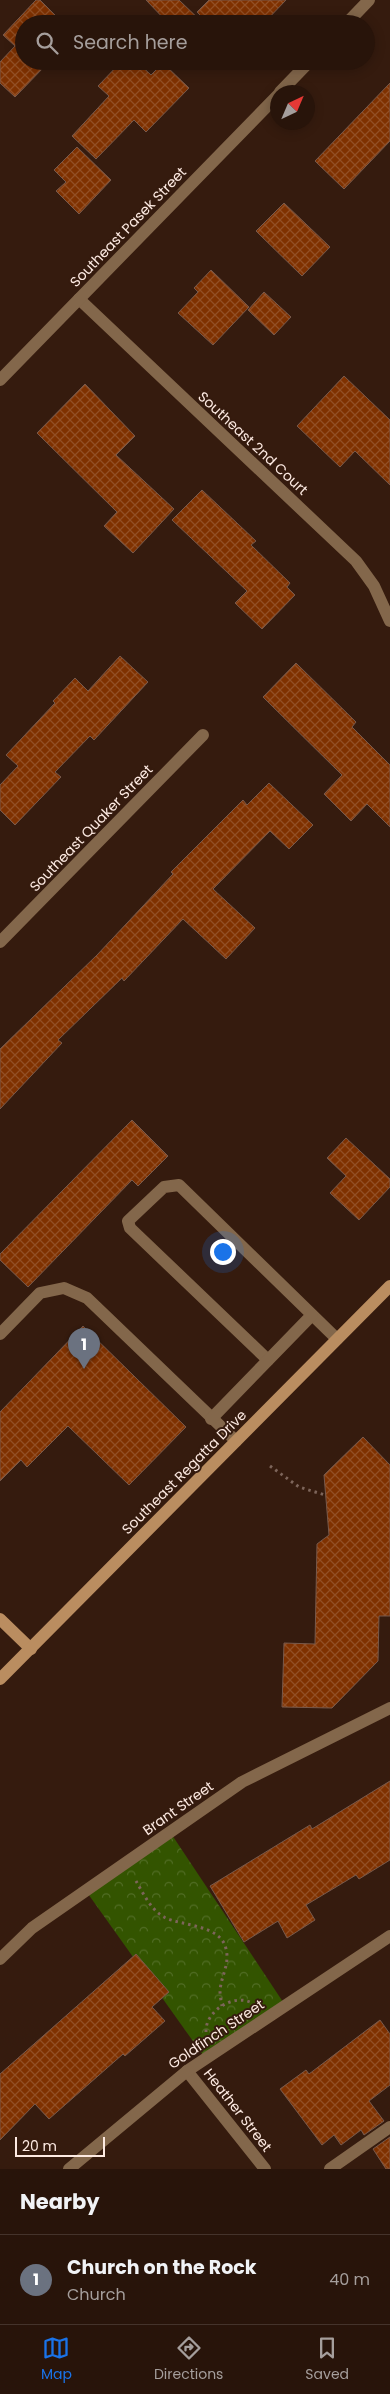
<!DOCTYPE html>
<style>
body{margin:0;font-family:Poppins,sans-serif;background:#342118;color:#f1f3f6}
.compass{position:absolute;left:270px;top:85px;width:45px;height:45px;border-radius:50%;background:#28140a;box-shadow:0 2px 12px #0003;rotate:44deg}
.scale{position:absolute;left:15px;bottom:12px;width:90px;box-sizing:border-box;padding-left:5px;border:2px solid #fdeae2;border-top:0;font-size:14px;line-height:18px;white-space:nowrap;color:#fdeae2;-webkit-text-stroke:4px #351b0e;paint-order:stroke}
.you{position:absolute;left:222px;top:1251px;width:18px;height:18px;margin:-12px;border:4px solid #fff;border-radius:50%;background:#1a73e8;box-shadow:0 0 0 8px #1a73e833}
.badge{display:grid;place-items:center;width:32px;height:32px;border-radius:50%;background:#1a73e8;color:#fff;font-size:16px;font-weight:700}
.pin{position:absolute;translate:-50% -41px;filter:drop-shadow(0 1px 2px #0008)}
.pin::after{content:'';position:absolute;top:26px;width:18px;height:15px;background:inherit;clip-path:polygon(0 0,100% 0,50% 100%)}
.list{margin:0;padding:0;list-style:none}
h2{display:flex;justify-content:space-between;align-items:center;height:65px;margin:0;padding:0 20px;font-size:21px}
h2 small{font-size:16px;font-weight:400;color:#a59e9c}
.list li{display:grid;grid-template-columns:32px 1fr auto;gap:15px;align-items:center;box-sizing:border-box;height:90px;padding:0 20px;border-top:1px solid #44332b}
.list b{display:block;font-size:19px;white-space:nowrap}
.list p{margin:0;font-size:16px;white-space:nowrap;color:#a59e9c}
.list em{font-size:16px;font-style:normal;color:#a59e9c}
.icon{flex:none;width:28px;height:28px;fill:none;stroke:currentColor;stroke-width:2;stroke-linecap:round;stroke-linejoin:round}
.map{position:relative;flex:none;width:390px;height:2169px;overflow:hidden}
.search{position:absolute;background:#28140a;box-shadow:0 2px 12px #0003;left:15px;right:15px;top:15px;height:55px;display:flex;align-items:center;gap:12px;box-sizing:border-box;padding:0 18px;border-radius:28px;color:#a59e9c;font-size:19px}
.sheet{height:155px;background:#28140a}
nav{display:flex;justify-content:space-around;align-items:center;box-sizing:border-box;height:70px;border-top:1px solid #44332b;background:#28140a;font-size:14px;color:#a59e9c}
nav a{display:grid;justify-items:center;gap:2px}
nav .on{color:#1a73e8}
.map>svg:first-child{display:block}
.park{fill:url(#park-crowns)}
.building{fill:url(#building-cross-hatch);stroke:#78594b}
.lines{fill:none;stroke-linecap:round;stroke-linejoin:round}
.path{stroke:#7d655a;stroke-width:3;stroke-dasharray:2.5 4;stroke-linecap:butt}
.lane{stroke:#83674b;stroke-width:12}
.street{stroke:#83674b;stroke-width:12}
.secondary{stroke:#ba8d60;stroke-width:12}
.labels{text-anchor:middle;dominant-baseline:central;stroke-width:4;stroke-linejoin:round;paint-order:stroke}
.street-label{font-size:14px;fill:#fdeae2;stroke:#351b0e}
</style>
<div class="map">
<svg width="390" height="2169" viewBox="0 0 390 2169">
<defs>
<pattern id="park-crowns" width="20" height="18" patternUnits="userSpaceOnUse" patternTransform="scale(1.25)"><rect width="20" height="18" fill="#335400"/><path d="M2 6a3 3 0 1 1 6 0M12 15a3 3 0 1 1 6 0" fill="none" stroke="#516d25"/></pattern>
<pattern id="building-cross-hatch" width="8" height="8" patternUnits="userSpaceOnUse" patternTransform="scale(1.25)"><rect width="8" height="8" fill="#7f3100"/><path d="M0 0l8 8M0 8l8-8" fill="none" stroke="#924f25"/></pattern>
</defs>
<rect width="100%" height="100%" fill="#351b0e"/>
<path class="park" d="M 170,1832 L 285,2005 L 205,2058 L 86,1891 Z"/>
<g class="building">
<path d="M 36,0 L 40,0 L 64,24 L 24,24 L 24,61 L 40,61 L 44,67 L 15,97 L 0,83 L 0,62 L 15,46 L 3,35 Z"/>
<path d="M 146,0 L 179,0 L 204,24 L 169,24 Z"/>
<path d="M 209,0 L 286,0 L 263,24 L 209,24 L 197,12 Z"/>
<path d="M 122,61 L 136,61 L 151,75 L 163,63 L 189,88 L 146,132 L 134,120 L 96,159 L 72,136 L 109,96 L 98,86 Z"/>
<path d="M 390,83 L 390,141 L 344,189 L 315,161 Z"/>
<path d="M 77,147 L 111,180 L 79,214 L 56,191 L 66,182 L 54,170 Z"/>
<path d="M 284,203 L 330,247 L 302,276 L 256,231 Z"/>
<path d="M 211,270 L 249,307 L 213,345 L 178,313 L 198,292 L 194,288 Z"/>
<path d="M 264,292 L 291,317 L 274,335 L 248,310 Z"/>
<path d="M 344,376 L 390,420 L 390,485 L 355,451 L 340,467 L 297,426 Z"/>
<path d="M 85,384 L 135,436 L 116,455 L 174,509 L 133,553 L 104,526 L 117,512 L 37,433 Z"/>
<path d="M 202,490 L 256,541 L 251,545 L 290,583 L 287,587 L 295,595 L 262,629 L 235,603 L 247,591 L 172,520 Z"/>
<path d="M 120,656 L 148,682 L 94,740 L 90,736 L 55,772 L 61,777 L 15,825 L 0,810 L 0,785 L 18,766 L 6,755 L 55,703 L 53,701 L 75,678 L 88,691 Z"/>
<path d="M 296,663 L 356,722 L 352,727 L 390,765 L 390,827 L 367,804 L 351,821 L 324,794 L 342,775 L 263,697 Z"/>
<path d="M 269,783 L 313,825 L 289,849 L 270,831 L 213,889 L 255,928 L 226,959 L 183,919 L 124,981 L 122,978 L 58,1040 L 62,1043 L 0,1109 L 0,1049 L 97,955 L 173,874 L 171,872 L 243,800 L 247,805 Z"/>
<path d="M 132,1120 L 168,1156 L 138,1186 L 132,1180 L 28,1287 L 0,1260 L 0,1254 Z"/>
<path d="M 346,1138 L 390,1179 L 390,1187 L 359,1220 L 330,1193 L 346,1176 L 327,1158 Z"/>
<path d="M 83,1326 L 186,1427 L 129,1485 L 68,1426 L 27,1467 L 21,1460 L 0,1481 L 0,1412 Z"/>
<path d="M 363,1437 L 390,1465 L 390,1616 L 379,1616 L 378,1661 L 332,1708 L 282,1707 L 284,1643 L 315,1644 L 317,1544 L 329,1535 L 324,1475 Z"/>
<path d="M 390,1781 L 390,1860 L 359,1879 L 356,1875 L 306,1905 L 315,1920 L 287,1938 L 278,1921 L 244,1942 L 210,1886 L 310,1825 L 312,1829 Z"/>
<path d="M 136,1954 L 169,1992 L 152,2007 L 165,2021 L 125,2056 L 123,2054 L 49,2119 L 35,2104 L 0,2140 L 0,2074 Z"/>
<path d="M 380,2020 L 390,2034 L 390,2085 L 369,2101 L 384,2121 L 364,2135 L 361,2130 L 341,2145 L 334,2135 L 322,2145 L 280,2089 L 306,2070 L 309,2074 Z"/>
<path d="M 390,2137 L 390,2169 L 386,2169 L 373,2149 Z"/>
</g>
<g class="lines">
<g class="path">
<path d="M 270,1466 L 299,1487 L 325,1495"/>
<path d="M 136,1881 C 143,1893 151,1910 164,1917 C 180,1926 221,1924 226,1949 C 230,1964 221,1976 220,1991 C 220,1995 221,2001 222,2006"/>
<path d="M 206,2032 C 205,2011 234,1993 252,2003"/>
</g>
<g class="lane">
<path d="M 0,1334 L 40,1293 L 64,1288 L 87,1298 L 236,1441"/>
<path d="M 268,1360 L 130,1228 L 128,1221 L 164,1187 L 179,1185 L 337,1339"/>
<path d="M 211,1419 L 312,1315"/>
<path d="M 330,2169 L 390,2127"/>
</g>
<g class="street">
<path d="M 346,24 L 369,0"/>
<path d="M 280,92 L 310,61"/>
<path d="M 79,299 L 356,561 L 374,586 L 390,621"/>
<path d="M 0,380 L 278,95"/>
<path d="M 0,942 L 203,735"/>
<path d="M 0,1959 L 32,1928 L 242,1782 L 390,1708"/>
<path d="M 187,2071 L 265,2169"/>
<path d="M 69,2169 L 187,2071 L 390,1936"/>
</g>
<g class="secondary">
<path d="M 0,1619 L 31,1649"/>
<path d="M 0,1679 L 390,1286"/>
</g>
</g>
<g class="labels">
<g class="street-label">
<text transform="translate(128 227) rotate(-46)">Southeast Pasek Street</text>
<text transform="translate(253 443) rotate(43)">Southeast 2nd Court</text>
<text transform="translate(91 828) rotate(-46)">Southeast Quaker Street</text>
<text transform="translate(184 1472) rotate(-45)">Southeast Regatta Drive</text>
<text transform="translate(178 1808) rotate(-35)">Brant Street</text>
<text transform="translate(216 2034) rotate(-34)">Goldfinch Street</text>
<text transform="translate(238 2110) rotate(52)">Heather Street</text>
</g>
</g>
</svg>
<svg class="compass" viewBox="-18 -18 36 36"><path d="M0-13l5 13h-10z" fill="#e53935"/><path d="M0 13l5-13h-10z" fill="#a59e9c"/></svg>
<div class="scale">20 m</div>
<div class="you"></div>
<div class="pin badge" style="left:84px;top:1369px;background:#6b7280">1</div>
<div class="search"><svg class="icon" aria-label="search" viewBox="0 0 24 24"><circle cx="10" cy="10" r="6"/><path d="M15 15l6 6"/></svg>Search here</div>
</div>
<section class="sheet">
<h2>Nearby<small></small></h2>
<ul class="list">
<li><span class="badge" style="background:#6b7280">1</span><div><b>Church on the Rock</b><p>Church</p></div><em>40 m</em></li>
</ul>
</section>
<nav>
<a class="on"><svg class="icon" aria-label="map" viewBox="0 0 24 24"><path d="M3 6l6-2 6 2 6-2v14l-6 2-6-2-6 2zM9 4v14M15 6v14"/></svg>Map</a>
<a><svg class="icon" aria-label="directions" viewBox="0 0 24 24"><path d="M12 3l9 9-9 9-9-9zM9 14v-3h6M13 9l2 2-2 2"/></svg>Directions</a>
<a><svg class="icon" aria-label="saved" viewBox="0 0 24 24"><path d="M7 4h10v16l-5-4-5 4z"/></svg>Saved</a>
</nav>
